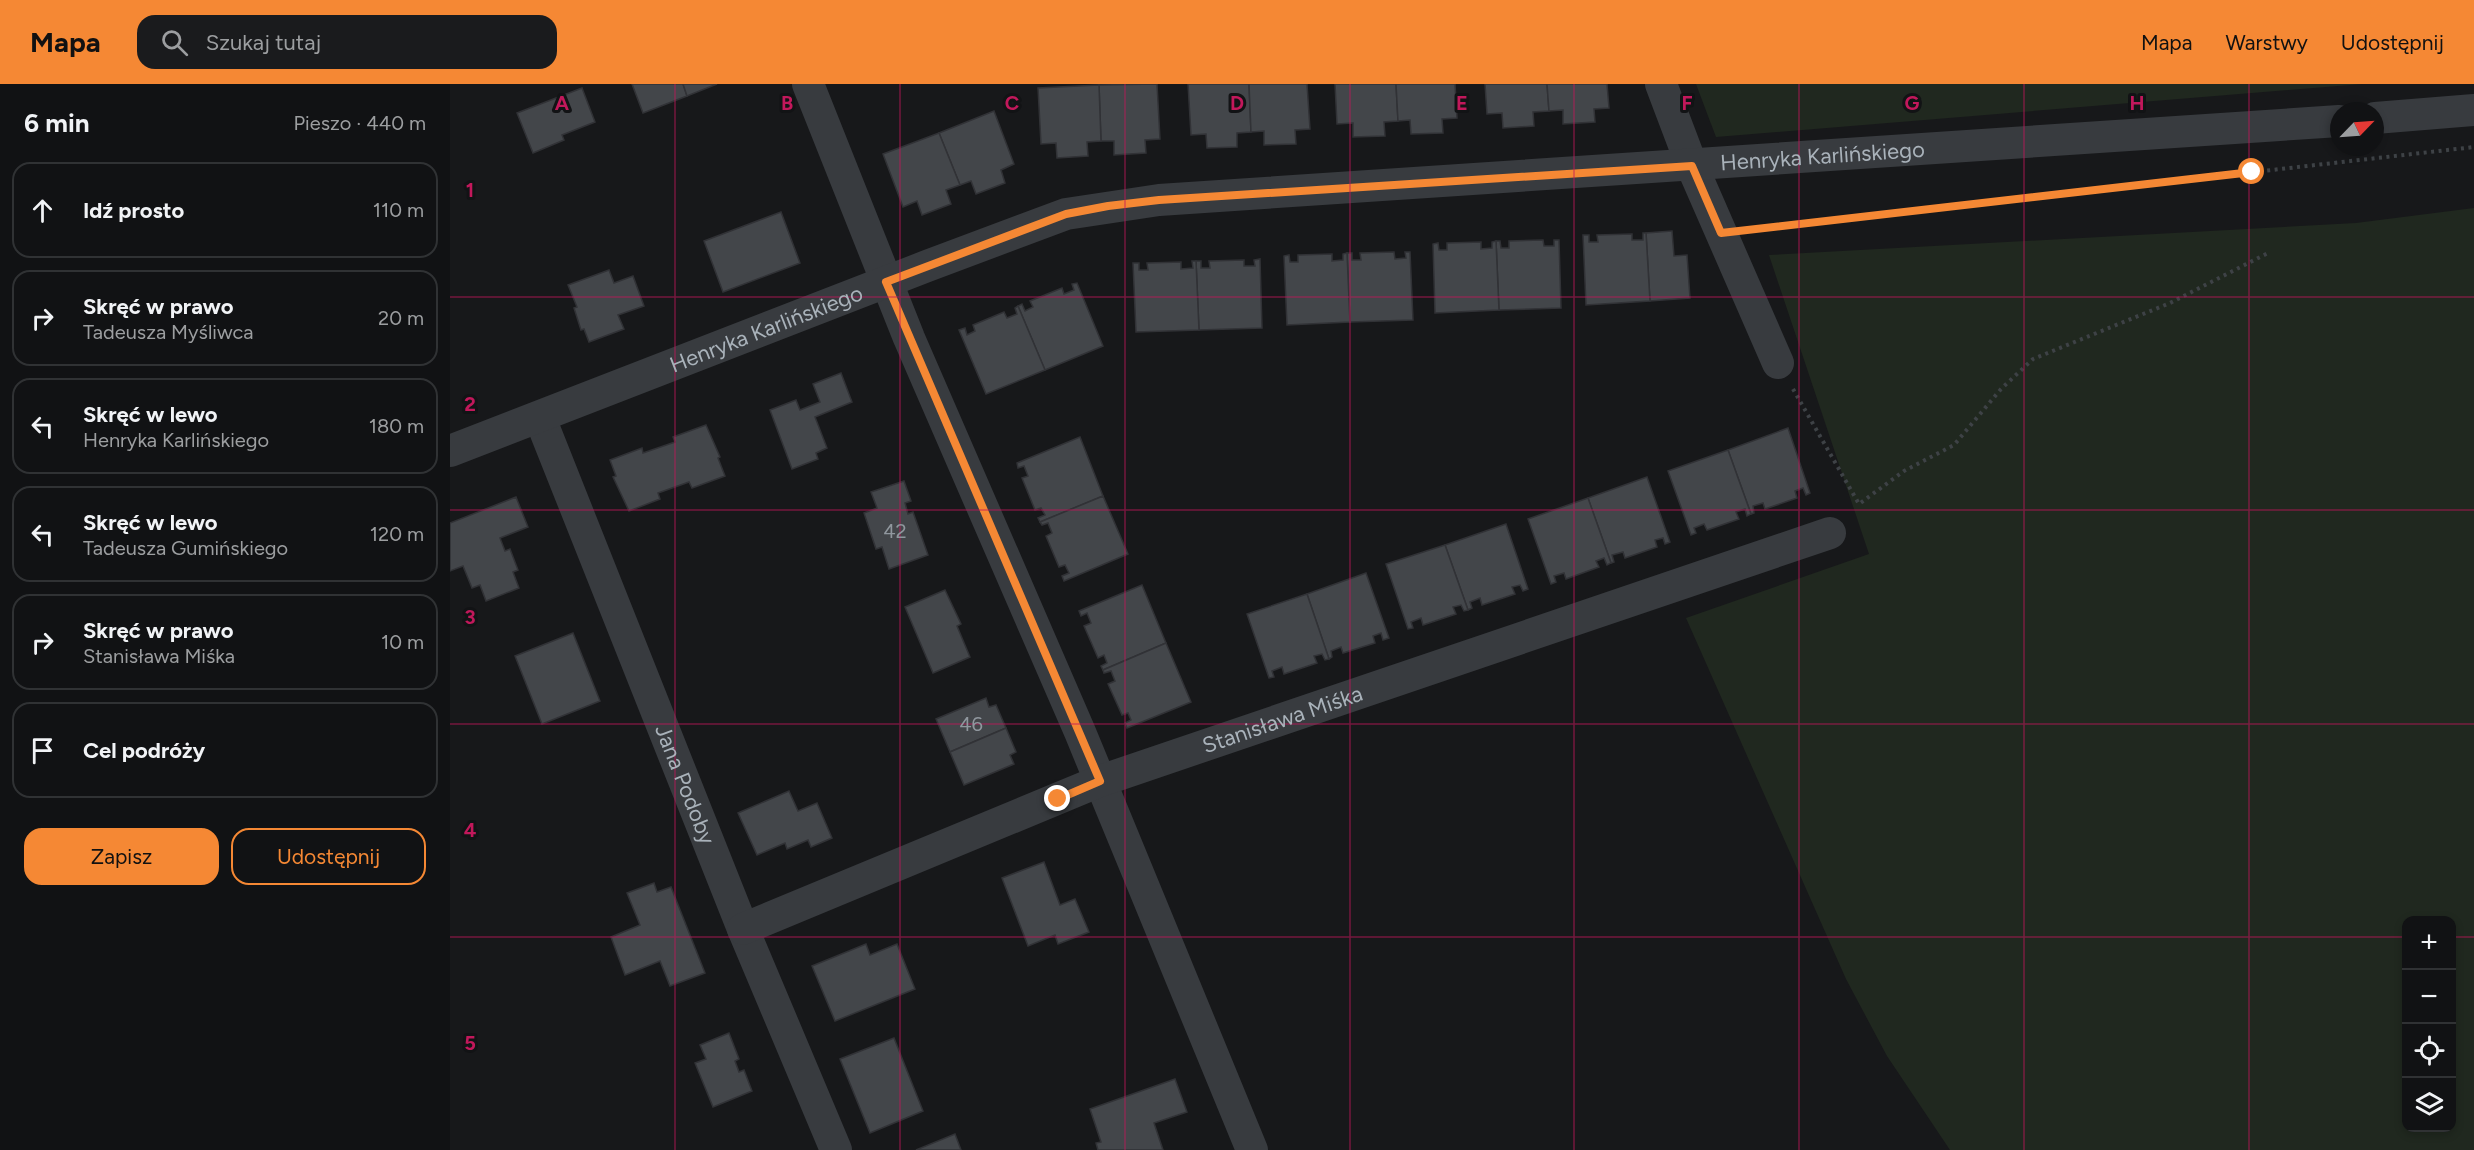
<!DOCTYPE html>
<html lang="pl">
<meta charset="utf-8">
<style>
body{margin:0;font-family:Figtree,sans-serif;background:#1a1b1d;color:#f1f3f6}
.controls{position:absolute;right:18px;bottom:18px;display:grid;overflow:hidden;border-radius:12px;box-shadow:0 3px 9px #0003}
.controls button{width:54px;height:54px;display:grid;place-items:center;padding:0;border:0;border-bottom:2px solid #303234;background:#111214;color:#f1f3f6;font:30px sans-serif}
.compass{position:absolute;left:1880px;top:18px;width:54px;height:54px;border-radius:50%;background:#111214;box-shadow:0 3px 9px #0003;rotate:65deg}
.stop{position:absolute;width:18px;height:18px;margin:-14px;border:4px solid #f58834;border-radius:50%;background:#fff}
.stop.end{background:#f58834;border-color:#fff;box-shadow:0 2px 6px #0008}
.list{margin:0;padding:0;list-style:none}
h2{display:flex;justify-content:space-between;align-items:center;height:78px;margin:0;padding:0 24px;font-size:26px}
h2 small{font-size:20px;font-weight:400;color:#9c9ea0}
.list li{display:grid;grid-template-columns:39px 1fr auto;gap:18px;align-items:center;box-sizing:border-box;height:96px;margin:0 12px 12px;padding:0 12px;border:2px solid #303234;border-radius:18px}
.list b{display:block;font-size:22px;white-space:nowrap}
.list p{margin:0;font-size:20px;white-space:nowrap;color:#9c9ea0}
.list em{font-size:20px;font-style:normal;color:#9c9ea0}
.actions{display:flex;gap:12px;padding:18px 24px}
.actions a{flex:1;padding:14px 0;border:2px solid #f58834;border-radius:18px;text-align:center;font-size:21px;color:#f58834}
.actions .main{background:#f58834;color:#111}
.icon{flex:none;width:33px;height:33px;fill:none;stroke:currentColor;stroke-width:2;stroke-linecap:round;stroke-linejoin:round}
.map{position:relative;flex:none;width:2024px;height:1066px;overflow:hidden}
header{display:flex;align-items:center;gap:36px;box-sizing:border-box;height:84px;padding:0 30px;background:#f58834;color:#111}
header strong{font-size:28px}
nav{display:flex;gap:33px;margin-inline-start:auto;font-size:21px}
.search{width:420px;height:54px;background:#1a1b1d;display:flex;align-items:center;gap:15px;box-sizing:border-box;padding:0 21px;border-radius:18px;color:#9c9ea0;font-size:22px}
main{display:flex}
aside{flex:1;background:#111214}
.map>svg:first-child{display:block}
.green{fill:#20281f;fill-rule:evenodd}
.building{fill:#43464a;stroke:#313236;stroke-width:1.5}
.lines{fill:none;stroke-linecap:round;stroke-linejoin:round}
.path{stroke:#3e4246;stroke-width:4;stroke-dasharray:3 4.5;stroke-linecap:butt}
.minor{stroke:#383b3f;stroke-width:32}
.route{stroke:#f58834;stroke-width:8}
.grid{fill:none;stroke:#c2185b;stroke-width:1.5;stroke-opacity:0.55}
.labels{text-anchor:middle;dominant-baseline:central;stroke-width:6;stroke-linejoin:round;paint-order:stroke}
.number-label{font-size:20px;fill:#90979e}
.street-label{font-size:22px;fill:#a9b2ba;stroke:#121315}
.grid-label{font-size:20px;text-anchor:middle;font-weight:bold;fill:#c2185b;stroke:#121315;stroke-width:6;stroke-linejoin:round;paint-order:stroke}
</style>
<header>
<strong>Mapa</strong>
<div class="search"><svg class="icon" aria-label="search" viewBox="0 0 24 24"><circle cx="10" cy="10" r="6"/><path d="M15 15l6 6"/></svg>Szukaj tutaj</div>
<nav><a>Mapa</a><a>Warstwy</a><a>Udostępnij</a></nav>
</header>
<main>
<aside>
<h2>6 min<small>Pieszo · 440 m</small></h2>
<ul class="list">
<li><svg class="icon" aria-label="ahead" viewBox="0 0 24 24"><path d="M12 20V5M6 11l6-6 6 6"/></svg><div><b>Idź prosto</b></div><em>110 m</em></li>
<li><svg class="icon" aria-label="right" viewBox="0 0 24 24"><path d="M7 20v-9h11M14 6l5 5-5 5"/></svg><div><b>Skręć w prawo</b><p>Tadeusza Myśliwca</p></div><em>20 m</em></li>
<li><svg class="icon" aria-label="left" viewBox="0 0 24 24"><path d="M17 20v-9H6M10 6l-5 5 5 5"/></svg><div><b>Skręć w lewo</b><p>Henryka Karlińskiego</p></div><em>180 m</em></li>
<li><svg class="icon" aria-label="left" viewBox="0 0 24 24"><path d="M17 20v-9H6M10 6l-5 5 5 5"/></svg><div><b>Skręć w lewo</b><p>Tadeusza Gumińskiego</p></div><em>120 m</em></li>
<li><svg class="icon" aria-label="right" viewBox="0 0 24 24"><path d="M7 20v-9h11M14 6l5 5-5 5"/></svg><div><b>Skręć w prawo</b><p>Stanisława Miśka</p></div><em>10 m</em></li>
<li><svg class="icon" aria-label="arrive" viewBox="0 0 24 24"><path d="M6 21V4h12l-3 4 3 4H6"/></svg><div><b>Cel podróży</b></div></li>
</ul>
<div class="actions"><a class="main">Zapisz</a><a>Udostępnij</a></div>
</aside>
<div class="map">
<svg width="2024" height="1066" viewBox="0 0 2024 1066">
<rect width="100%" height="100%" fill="#17181a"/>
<g class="green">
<path d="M 1246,0 L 1912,0 L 1266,53 Z"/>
<path d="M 2024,124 L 2024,1066 L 1500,1066 L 1437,972 L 1396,895 L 1236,534 L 1419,470 L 1319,171 L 1906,139 ZM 2002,836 L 2002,1044 L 1956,1044 L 1956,836 Z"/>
</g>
<g class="building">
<path d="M 182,0 L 233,0 L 237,12 L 193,29 Z"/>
<path d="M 233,0 L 267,0 L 237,12 Z"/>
<path d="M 707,0 L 710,55 L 695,56 L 696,69 L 664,71 L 664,57 L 651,57 L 649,1 Z"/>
<path d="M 738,0 L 799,0 L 801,48 L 787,49 L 787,63 L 757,64 L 756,50 L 741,51 Z"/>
<path d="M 799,0 L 857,0 L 860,45 L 845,46 L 846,60 L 814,61 L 814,47 L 801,48 Z"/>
<path d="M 885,0 L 946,0 L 948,37 L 934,38 L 935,52 L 903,53 L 903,39 L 887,40 Z"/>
<path d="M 946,0 L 1005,0 L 1007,34 L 992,35 L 993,49 L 961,50 L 960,36 L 948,37 Z"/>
<path d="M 1035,0 L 1097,0 L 1099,27 L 1083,28 L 1084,42 L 1053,44 L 1052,29 L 1037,30 Z"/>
<path d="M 1097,0 L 1157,0 L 1159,24 L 1144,25 L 1145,38 L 1113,40 L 1113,26 L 1099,27 Z"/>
<path d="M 649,1 L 651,57 L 637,58 L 638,72 L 607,74 L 606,59 L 591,60 L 588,4 Z"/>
<path d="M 132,4 L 145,38 L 112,51 L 114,56 L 83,69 L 67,29 Z"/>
<path d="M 544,27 L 564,80 L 551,86 L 555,99 L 526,110 L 521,97 L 510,101 L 489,49 Z"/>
<path d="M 489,49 L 510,101 L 496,106 L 501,120 L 472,131 L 467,117 L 453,123 L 433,70 Z"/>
<path d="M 331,128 L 350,179 L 273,208 L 254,157 Z"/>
<path d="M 1222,147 L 1224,172 L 1237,171 L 1240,214 L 1200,217 L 1196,149 Z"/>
<path d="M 1193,149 L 1196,149 L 1200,217 L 1136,221 L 1133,151 L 1139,151 L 1139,158 L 1148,158 L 1147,151 L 1182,150 L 1182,156 L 1193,156 Z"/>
<path d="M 1093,156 L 1094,162 L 1104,162 L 1104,156 L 1109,156 L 1111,224 L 1049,226 L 1046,157 L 1050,157 L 1051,164 L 1059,164 L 1059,157 Z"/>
<path d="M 1046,157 L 1049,226 L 985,229 L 983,160 L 988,159 L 989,166 L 997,166 L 997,159 L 1031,158 L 1031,165 L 1042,164 L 1042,158 Z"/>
<path d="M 944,168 L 945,175 L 956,174 L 955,168 L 960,168 L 963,236 L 900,238 L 897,169 L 902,169 L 902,176 L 911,176 L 910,169 Z"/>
<path d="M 897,169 L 900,238 L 837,241 L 834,172 L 839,171 L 840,178 L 848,178 L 848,171 L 882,170 L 882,177 L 893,176 L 893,170 Z"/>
<path d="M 810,175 L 812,244 L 749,246 L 746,177 L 751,177 L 751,184 L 760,184 L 759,177 L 794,176 L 794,182 L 805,182 L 804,176 Z"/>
<path d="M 742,177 L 746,177 L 749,246 L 686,248 L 683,179 L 689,179 L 689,186 L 698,186 L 697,179 L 731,178 L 731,185 L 743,184 Z"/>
<path d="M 159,186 L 164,199 L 183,192 L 194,222 L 168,231 L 174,245 L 139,258 L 134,245 L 131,246 L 124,224 L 127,223 L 118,201 Z"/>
<path d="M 627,199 L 653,262 L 595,286 L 568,222 L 572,220 L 575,227 L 583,223 L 580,217 L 612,204 L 614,210 L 624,206 L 622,200 Z"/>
<path d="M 568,222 L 595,286 L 536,310 L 509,246 L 515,244 L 517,251 L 525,247 L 523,241 L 554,228 L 557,234 L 567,230 L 565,224 Z"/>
<path d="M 391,289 L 402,318 L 365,333 L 377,364 L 366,369 L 368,375 L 342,385 L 320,326 L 346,316 L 350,326 L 370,318 L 363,300 Z"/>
<path d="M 256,341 L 270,373 L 268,374 L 275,392 L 242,404 L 239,398 L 208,409 L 210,415 L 179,427 L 163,393 L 166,392 L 160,376 L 192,364 L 193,369 L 225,358 L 223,353 Z"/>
<path d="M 1338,344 L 1360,409 L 1356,411 L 1353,404 L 1345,407 L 1347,414 L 1315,425 L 1313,419 L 1303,422 L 1304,429 L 1301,430 L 1278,366 Z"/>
<path d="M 630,353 L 653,412 L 590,438 L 588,434 L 595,431 L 591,424 L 585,426 L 572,394 L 578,392 L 574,382 L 568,384 L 567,379 Z"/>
<path d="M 1278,366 L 1301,430 L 1297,432 L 1295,425 L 1286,428 L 1289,435 L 1257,446 L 1254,440 L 1244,444 L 1246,449 L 1241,451 L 1218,387 Z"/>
<path d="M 1197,393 L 1220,458 L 1215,460 L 1213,454 L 1205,456 L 1207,463 L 1175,474 L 1173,468 L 1162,471 L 1164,478 L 1161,479 L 1138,414 Z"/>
<path d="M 454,397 L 461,417 L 455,419 L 458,430 L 463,428 L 478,471 L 439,485 L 432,463 L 426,465 L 414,429 L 427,424 L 421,408 Z"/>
<path d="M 653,412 L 678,470 L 614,497 L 612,492 L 619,489 L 615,481 L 609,483 L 596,452 L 602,449 L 598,439 L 592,441 L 590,438 Z"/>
<path d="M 66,413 L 78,443 L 50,454 L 55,467 L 60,465 L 68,486 L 63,488 L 69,504 L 36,517 L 30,501 L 22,504 L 13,482 L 0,487 L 0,439 Z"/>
<path d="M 1138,414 L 1161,479 L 1157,481 L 1154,474 L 1146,477 L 1149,483 L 1116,495 L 1114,489 L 1104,492 L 1106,498 L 1101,500 L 1078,435 Z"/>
<path d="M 1056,440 L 1078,505 L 1073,507 L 1070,501 L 1062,503 L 1065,510 L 1032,521 L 1030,514 L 1020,518 L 1022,524 L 1018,526 L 995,461 Z"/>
<path d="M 995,461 L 1018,526 L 1014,527 L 1011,521 L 1003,523 L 1006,530 L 973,541 L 971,534 L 961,538 L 963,544 L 958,545 L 936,480 Z"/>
<path d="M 916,489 L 939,554 L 933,556 L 931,549 L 923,552 L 925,559 L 893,569 L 891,563 L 881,567 L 882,573 L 879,575 L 857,510 Z"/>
<path d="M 692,501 L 716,559 L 653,586 L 651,582 L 657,579 L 654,571 L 648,574 L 634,542 L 641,539 L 637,529 L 631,532 L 629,527 Z"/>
<path d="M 495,506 L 511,540 L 507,542 L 520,573 L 483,589 L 455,523 Z"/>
<path d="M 857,510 L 879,575 L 875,576 L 872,570 L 864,572 L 867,579 L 834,590 L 832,583 L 822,587 L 824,593 L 819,594 L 797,530 Z"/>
<path d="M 123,549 L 150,617 L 92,640 L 65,572 Z"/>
<path d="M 716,559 L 741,618 L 677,644 L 675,639 L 681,636 L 678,629 L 672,631 L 658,600 L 665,597 L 661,587 L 654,589 L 653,586 Z"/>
<path d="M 536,614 L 539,623 L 546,621 L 556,644 L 500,668 L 486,635 Z"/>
<path d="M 556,644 L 566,668 L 560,671 L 564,680 L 514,701 L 500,668 Z"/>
<path d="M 339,707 L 348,727 L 367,719 L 382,754 L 361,763 L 358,756 L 337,765 L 335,759 L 307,771 L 288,729 Z"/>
<path d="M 594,778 L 610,821 L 625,815 L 639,848 L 608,860 L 605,851 L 578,862 L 552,794 Z"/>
<path d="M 204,799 L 207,808 L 221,803 L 255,889 L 220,902 L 210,877 L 175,891 L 161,853 L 190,841 L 177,809 Z"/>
<path d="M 416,860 L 420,871 L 447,860 L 465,905 L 385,937 L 362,882 Z"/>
<path d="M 279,949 L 289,975 L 285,977 L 289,988 L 294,986 L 302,1007 L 263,1023 L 245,979 L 256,975 L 250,961 Z"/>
<path d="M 444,954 L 473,1027 L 420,1049 L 390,975 Z"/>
<path d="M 725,995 L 737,1028 L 704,1039 L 713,1066 L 648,1066 L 646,1059 L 651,1058 L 640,1025 Z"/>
<path d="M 505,1050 L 511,1066 L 466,1066 Z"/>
</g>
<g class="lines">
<g class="path">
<path d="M 1303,145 L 2024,63"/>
<path d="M 1343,305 L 1409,420 L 1454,387 L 1504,361 L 1551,305 L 1583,275 L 1720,219 L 1820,168"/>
</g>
<g class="minor">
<path d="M 358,0 L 459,254 L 630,648 L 802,1066"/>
<path d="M 1211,0 L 1242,82 L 1328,279"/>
<path d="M 1925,34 L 2024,26"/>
<path id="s1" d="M 90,334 L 293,845 L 386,1066"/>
<path id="s2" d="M 0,367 L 477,182 L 616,130 L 709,116 L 1889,37"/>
<path id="s3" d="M 293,845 L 650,697 L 1380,449"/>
</g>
</g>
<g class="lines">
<path class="route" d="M 608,715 L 650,697 L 436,198 L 616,130 L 658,122 L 709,116 L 1242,82 L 1271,149 L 1802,88"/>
</g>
<path class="grid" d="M 225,0 L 225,1066M 450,0 L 450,1066M 675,0 L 675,1066M 900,0 L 900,1066M 1124,0 L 1124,1066M 1349,0 L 1349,1066M 1574,0 L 1574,1066M 1799,0 L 1799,1066M 0,213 L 2024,213M 0,426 L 2024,426M 0,640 L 2024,640M 0,853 L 1956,853M 2002,853 L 2024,853"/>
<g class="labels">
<g class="number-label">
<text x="445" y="447">42</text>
<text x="521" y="640">46</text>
</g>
<g class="street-label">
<text stroke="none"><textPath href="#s2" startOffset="1419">Henryka Karlińskiego</textPath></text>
<text stroke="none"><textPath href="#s2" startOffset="339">Henryka Karlińskiego</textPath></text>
<text stroke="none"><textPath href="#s3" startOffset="579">Stanisława Miśka</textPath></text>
<text stroke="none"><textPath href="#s1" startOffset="394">Jana Podoby</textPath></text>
</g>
</g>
<g class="grid-label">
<text x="112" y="26">A</text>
<text x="337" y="26">B</text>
<text x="562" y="26">C</text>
<text x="787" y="26">D</text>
<text x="1012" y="26">E</text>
<text x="1237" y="26">F</text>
<text x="1462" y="26">G</text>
<text x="1687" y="26">H</text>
<text x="20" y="113">1</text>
<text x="20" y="327">2</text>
<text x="20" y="540">3</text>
<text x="20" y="753">4</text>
<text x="20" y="966">5</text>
</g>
</svg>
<div class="controls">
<button>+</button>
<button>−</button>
<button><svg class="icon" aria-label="locate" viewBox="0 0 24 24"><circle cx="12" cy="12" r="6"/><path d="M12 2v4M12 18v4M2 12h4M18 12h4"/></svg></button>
<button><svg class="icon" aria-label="layers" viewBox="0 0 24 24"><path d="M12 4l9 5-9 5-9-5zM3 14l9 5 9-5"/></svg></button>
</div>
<svg class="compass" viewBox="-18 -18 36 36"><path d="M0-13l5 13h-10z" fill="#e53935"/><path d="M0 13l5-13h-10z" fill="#9c9ea0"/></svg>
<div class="stop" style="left:1802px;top:88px"></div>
<div class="stop end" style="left:608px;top:715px"></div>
</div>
</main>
